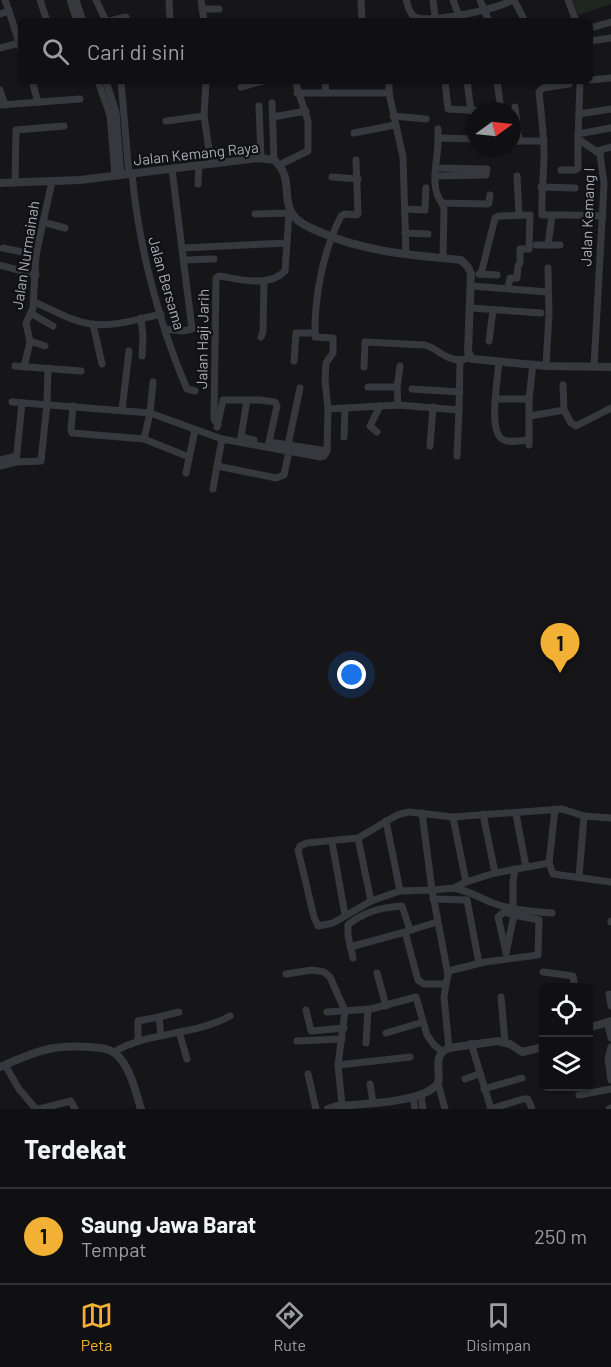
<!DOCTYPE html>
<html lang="id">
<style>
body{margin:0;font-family:Barlow,sans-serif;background:#1e1e20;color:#f1f3f6}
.controls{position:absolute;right:18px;bottom:18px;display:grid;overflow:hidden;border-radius:9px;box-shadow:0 2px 4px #0004}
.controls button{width:54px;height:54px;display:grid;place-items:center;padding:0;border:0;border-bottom:2px solid #303032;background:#101012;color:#f1f3f6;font:30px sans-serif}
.compass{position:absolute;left:467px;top:102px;width:54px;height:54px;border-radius:50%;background:#101012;box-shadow:0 2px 4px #0004;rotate:75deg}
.you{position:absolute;left:352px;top:675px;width:21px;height:21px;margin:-15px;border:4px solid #fff;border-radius:50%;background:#1a73e8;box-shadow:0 0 0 9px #1a73e833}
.badge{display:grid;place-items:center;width:39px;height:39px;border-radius:50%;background:#f2b134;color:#111;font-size:20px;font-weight:700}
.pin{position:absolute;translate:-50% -50px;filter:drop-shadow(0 2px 3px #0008)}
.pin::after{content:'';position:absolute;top:32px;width:21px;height:18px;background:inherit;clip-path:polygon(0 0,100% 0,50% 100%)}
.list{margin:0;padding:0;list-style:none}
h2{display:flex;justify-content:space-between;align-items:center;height:78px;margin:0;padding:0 24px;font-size:26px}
h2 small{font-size:20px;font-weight:400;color:#9c9d9f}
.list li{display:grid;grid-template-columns:39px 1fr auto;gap:18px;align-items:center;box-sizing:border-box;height:96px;padding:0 24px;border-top:2px solid #303032}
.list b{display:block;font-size:22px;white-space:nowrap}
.list p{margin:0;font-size:20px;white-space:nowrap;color:#9c9d9f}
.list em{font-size:20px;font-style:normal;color:#9c9d9f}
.icon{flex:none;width:33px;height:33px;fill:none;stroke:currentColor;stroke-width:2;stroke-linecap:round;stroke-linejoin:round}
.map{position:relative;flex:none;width:611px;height:1109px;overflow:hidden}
.search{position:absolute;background:#101012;box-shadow:0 2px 4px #0004;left:18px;right:18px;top:18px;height:66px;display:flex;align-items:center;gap:15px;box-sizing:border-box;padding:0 21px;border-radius:9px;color:#9c9d9f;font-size:22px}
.sheet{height:174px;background:#101012}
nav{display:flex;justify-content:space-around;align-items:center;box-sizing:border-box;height:84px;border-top:2px solid #303032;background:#101012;font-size:16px;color:#9c9d9f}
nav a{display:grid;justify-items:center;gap:3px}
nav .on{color:#f2b134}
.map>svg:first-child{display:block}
.green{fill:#1e261f}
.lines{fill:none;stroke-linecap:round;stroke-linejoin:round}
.minor{stroke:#37383d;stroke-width:7}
.tertiary{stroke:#37383d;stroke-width:8}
.labels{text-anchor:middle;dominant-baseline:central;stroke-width:4.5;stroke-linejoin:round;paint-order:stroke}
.street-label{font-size:15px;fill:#a8adb8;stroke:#111113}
</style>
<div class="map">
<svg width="611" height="1109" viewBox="0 0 611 1109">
<rect width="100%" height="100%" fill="#161618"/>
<path class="green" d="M 572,0 L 611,0 L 611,4 L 578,15 Z"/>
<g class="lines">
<g class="minor">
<path d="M 40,0 L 47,21"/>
<path d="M 70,0 L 77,21"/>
<path d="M 76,0 L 83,21"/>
<path d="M 96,0 L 106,21"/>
<path d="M 169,0 L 170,18"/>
<path d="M 201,0 L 204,21"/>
<path d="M 361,0 L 362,21"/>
<path d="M 406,0 C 408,5 409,14 415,17 C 428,24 499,9 512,0"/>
<path d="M 433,0 L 435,17"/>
<path d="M 453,0 L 461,21"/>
<path d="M 480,0 L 489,21"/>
<path d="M 514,0 L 525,21"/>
<path d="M 568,0 L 576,21"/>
<path d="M 202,9 L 219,9"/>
<path d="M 9,11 L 21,49"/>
<path d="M 0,14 L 9,11 L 5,0"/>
<path d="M 109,21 L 126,17"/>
<path d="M 590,28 L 611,22"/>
<path d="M 590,41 L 611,38"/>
<path d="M 0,48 L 19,43"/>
<path d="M 590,80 L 611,78"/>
<path d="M 32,81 L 38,102"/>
<path d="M 98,81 L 110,115 L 115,176"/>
<path d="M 106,81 L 116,112 L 121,175"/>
<path d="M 121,81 L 129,174"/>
<path d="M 206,81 L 204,116 L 211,163"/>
<path d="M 325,81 L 326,93"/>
<path d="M 389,81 L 389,93 L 403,157 L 406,254"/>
<path d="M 445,81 L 448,109 L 485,111"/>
<path d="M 467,81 L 471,111"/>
<path d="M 497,81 L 501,111"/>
<path d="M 580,81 L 578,139 L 600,154 L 604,184 L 594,367"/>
<path d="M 241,87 L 263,81"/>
<path d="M 0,90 L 5,105"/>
<path d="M 297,93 L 389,93"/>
<path d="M 272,103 L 274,160"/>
<path d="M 0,105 L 80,99"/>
<path d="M 259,106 L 261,158"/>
<path d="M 515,107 L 519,141"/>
<path d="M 579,114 L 611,109"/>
<path d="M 393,116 L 426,119"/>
<path d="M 273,117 L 306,111"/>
<path d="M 166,121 L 204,116"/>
<path d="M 438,129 L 438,138"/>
<path d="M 354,133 L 395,125"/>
<path d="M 578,134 L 611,128"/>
<path d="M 476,139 L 438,138 C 439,158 428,186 442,203 L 487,204 L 489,203 L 490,195"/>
<path d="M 512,141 L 544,141"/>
<path d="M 597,151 L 611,147"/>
<path d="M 279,165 L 308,151 L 308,121 L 295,81"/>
<path d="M 561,170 L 575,170 L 578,168 L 578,139"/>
<path d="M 132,173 C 138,243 159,325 187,389 L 195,391"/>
<path d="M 435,176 L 486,175 L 487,169 L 436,168"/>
<path d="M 517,176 L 519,215"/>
<path d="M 332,177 L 358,179"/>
<path d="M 15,183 L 16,130 L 64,126"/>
<path d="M 198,184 L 199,165"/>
<path d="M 541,187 L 575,188"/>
<path d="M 442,203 L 444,209 L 443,258"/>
<path d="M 405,209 L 425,210 L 426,188"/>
<path d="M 255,214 L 292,213"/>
<path d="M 566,215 L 542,215 C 541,194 544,174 544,154 C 544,133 541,113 539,92 L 543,88 L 569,84"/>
<path d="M 569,215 L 603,216"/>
<path d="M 43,222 L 65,228"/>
<path d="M 405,233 L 428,234"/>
<path d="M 536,245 L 560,245"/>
<path d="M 548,245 L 552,216"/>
<path d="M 3,248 L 36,255"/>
<path d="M 183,248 L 287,243"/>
<path d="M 184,260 L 214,259"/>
<path d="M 0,265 L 36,275"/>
<path d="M 479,274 L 497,275"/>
<path d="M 481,274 L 495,218 L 499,216 L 530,215 L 529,249 L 520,249 L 520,263 L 518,266 L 517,278 L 510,278 L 508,288"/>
<path d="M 471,286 L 548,292"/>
<path d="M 34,302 C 52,309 72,322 91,324 C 114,327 139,319 161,314"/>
<path d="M 471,308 L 541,313"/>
<path d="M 32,314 L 53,326"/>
<path d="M 141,318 L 143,336 L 142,356"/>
<path d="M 93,324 L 102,364"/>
<path d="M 165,329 L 182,331 L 192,329 L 172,169"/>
<path d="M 261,337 L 263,332 L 264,281"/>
<path d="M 30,341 L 45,346"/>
<path d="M 489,341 L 493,310"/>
<path d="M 294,361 L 296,333 L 315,333"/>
<path d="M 499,362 C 498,377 488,430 502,439 C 509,444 521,440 529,440"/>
<path d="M 15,366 L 81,371"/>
<path d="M 546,366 L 549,314 L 548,268"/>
<path d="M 24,367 L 30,342 L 26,323 L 33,308 L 36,255 L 52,181"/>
<path d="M 364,367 L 365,342 L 425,345 C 439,349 443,359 460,360"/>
<path d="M 153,382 L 150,413 L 144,439 L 189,457"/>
<path d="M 368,387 L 397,387"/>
<path d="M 412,389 L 460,392"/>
<path d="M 496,399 L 529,399"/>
<path d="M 247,400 L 241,437 L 254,440"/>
<path d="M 12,402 L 150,413 L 222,439 L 321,457 L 324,456 L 327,451 L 328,409 L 398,405 L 459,410 L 460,360 L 470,358"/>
<path d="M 22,403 L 16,462 L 41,461 L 47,404 L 48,368"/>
<path d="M 398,405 L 397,387 L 400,366"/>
<path d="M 73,406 L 71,430 L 72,433 L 144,439"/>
<path d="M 328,409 L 325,380 L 326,363 L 333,353 L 333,338 L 315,337 C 314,298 323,251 341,216 L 345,214 L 356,215 L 358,214 L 356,160"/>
<path d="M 122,410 L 129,351"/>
<path d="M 564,410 L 571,423 L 576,426 L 611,408"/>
<path d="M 530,416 L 564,410 L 563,385"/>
<path d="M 218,425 L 214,419 L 216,278 L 219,276 C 239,279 269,288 285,271 L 289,213"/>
<path d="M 217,427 L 223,400 L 260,400 L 275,402 L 277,406 L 269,442 L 327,451"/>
<path d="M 377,432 L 370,426 L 380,406"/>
<path d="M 344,437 L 345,409"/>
<path d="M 222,439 L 217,466 L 276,478 L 284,475 L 289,451"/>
<path d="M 288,445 L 300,388"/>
<path d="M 529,445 L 529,399 L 533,364"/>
<path d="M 430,446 L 433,407"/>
<path d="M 457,456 L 459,410"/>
<path d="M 0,460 L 16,456"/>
<path d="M 0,466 L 16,462"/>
<path d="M 186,473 L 195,430"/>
<path d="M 213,489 L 217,466"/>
<path d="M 483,814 L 495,873"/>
<path d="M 516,814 L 526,867"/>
<path d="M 453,817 L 466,882"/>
<path d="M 386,821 L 400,891"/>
<path d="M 358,838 L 371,901 L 333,923 L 318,926 L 314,917 L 298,850 L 300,846 L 307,843 L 358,838 L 397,815 L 409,812 L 453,817 L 562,809 L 584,816 L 611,818"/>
<path d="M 332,842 L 345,915"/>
<path d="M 549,863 L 553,874 L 611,882"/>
<path d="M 579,877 L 584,816"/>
<path d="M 454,888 C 468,891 478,896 490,902 C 508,909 532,912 552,913"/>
<path d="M 433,899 L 467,900 L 479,963"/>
<path d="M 371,901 L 400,891 L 432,890 L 422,813"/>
<path d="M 513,907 L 513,881 L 515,869"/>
<path d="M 611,921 L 611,922"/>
<path d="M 437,922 L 405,932 L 418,980 L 424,984 L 446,984 L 448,975 L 432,890 L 454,888 L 466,882 L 495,873 L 549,863 L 555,809"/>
<path d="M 350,947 L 405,932"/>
<path d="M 506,952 L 498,917 L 504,912 L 514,915"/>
<path d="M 353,958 L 348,936 L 348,925 C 363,912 383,907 402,906 L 410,930"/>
<path d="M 448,971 L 485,962 L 538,955 L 539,920 L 514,915 L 506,953"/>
<path d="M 543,972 L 573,976 L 575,988"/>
<path d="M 377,973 L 386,1006"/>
<path d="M 286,974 L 312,970 L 324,972 L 330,977 L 345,1011 L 338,1065"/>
<path d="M 446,984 L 444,997 L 449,1048"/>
<path d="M 609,994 L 611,1006"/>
<path d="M 501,997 L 505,1042"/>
<path d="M 306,1010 L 311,1031 L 344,1028"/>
<path d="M 327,1012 L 371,1009 L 416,997 L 427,1035 L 434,1045 L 442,1051"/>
<path d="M 607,1022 L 611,1038"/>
<path d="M 179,1032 L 187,1059"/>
<path d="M 386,1033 L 423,1022"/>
<path d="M 161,1036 L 159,1017 L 179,1012"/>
<path d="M 138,1041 L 138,1021 L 159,1017"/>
<path d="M 297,1041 L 342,1039"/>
<path d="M 366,1043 L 368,1009"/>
<path d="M 471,1043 L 491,1109"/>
<path d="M 611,1047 L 608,1059 L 611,1080"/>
<path d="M 114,1052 C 149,1031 194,1036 230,1016"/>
<path d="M 5,1065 L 19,1089 L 36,1109"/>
<path d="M 308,1074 L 316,1109"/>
<path d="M 465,1079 L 479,1074"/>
<path d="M 438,1083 L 445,1109"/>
<path d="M 370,1084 L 373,1102"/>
<path d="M 484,1089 L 522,1078"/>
<path d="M 421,1095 L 423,1109"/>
<path d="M 579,1095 L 611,1089"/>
<path d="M 413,1097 L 415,1109"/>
<path d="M 342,1105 L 338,1065 L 410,1057"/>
<path d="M 39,1109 L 71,1101 L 75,1109"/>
<path d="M 490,1109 L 523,1099 L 528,1099 L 532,1109"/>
<path d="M 609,1109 L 611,1108"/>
</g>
<g class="tertiary">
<path d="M 0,183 L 80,180 L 258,158 L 274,160 C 294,177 281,197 293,215 C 299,224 311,228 320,232 C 365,252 412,255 461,260 L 468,267 L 471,274 L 468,352 L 472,359 L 546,366 L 611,367"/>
<path d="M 588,1028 L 611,1021"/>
<path d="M 0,1067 C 34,1052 51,1044 90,1047 C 101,1048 111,1048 119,1057 C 131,1070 136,1093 141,1109"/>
<path d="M 328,1109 L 337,1106 C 361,1104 425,1103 438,1083 C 441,1069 432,1055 449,1048 L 498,1041 L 510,1044 L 522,1052 L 544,1047"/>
</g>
</g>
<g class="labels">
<g class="street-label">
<text transform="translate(196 153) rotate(-6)">Jalan Kemang Raya</text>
<text transform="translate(587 217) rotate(-88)">Jalan Kemang I</text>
<text transform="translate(25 255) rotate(-81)">Jalan Nurmainah</text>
<text transform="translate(167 283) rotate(74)">Jalan Bersama</text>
<text transform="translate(202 339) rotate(-89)">Jalan Haji Jarih</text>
</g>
</g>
</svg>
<div class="controls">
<button><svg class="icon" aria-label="locate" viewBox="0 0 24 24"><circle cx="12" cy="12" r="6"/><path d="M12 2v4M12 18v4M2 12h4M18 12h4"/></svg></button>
<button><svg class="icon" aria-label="layers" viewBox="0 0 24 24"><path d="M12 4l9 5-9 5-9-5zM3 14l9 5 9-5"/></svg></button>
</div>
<svg class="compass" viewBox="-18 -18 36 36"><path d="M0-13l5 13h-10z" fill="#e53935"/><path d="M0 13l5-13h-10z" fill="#9c9d9f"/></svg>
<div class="you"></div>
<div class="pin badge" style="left:560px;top:673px">1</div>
<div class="search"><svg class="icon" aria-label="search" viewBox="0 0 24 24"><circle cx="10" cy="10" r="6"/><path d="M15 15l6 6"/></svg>Cari di sini</div>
</div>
<section class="sheet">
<h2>Terdekat<small></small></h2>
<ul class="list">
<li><span class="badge">1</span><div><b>Saung Jawa Barat</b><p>Tempat</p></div><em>250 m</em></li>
</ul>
</section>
<nav>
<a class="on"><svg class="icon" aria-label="map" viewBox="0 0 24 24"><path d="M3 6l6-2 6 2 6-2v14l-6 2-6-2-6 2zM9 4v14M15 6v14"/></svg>Peta</a>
<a><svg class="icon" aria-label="directions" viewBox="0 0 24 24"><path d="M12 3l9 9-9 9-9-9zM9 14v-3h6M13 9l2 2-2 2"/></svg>Rute</a>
<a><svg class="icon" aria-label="saved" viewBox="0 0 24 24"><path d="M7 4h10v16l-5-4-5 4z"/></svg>Disimpan</a>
</nav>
